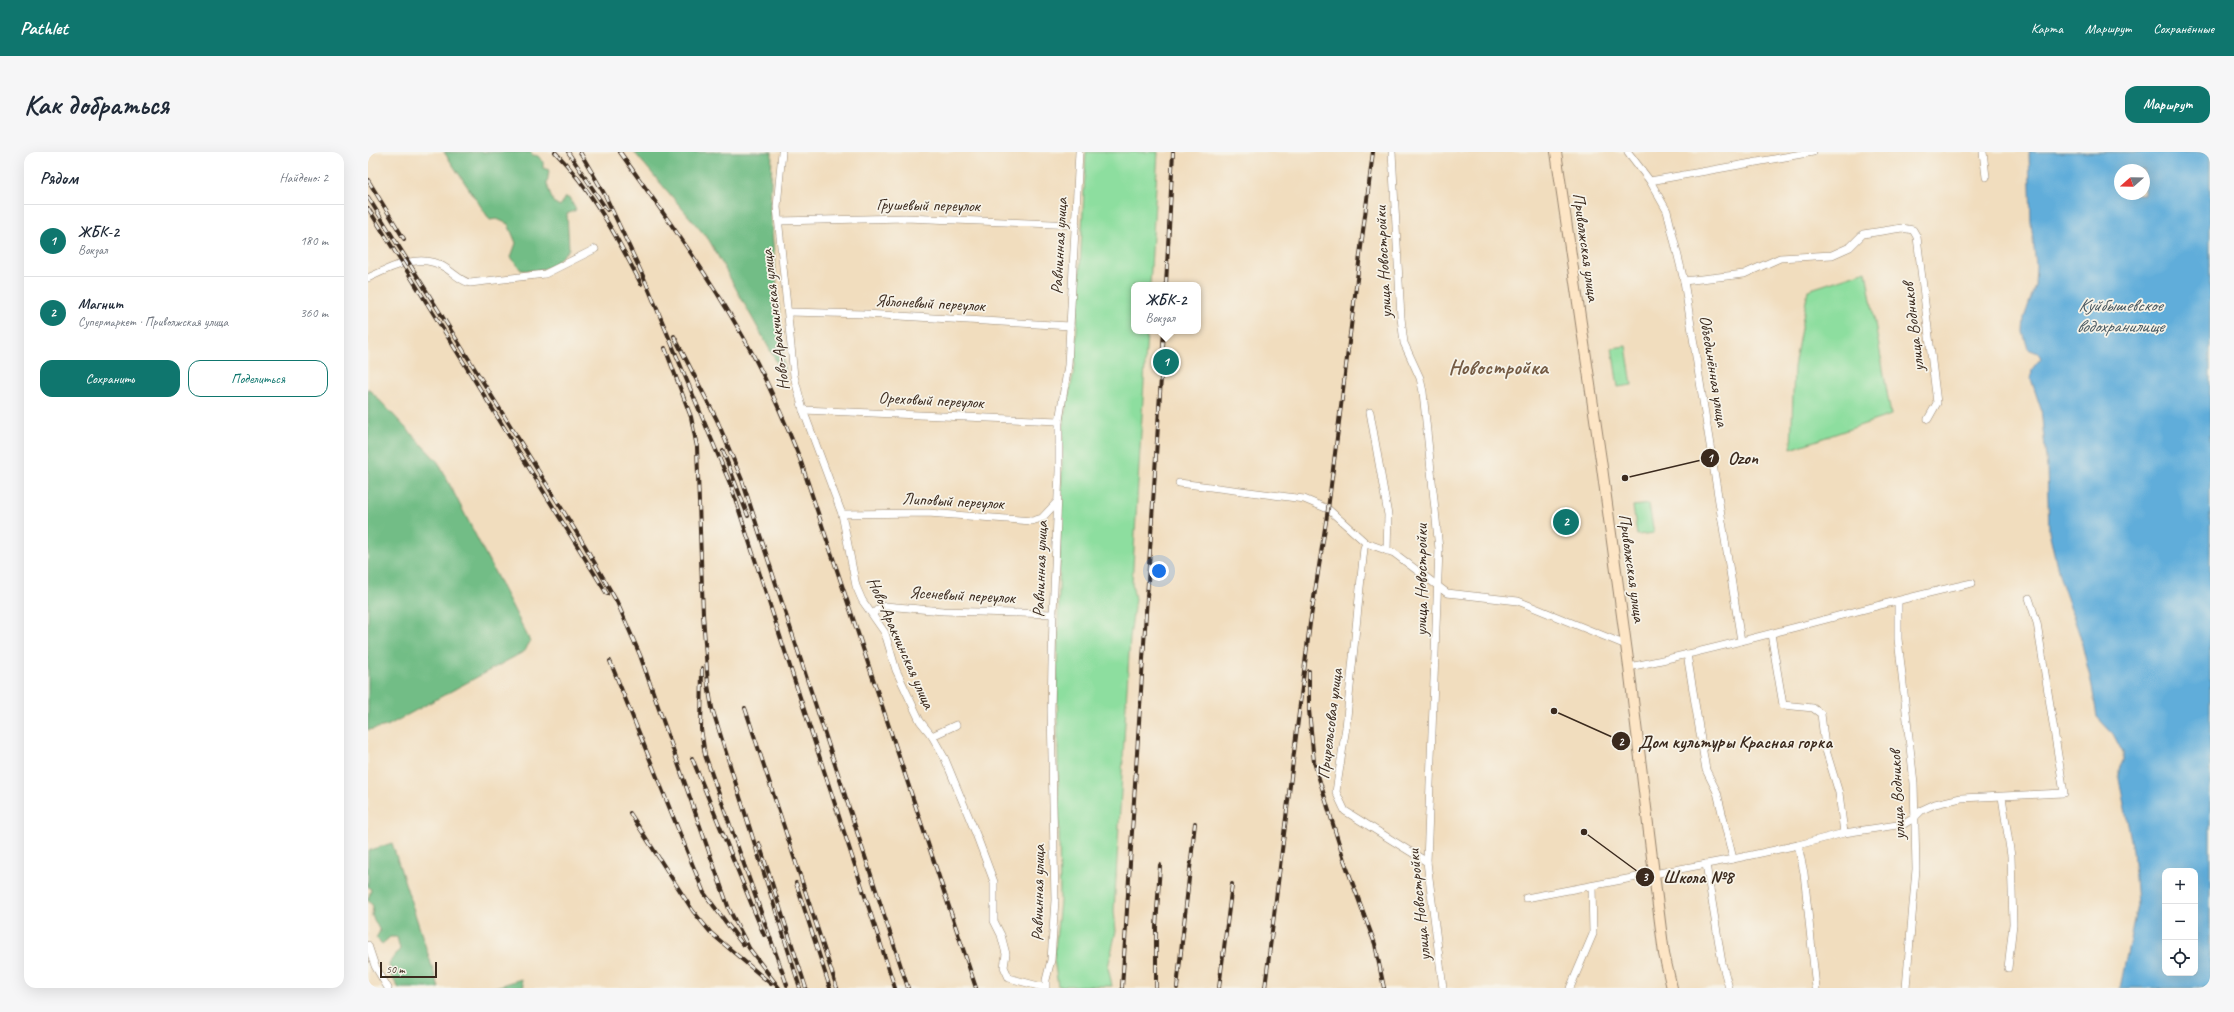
<!DOCTYPE html>
<html lang="ru">
<meta charset="utf-8">
<style>
body{margin:0;font-family:Caveat,sans-serif;background:#f6f6f7;color:#1f2937}
.controls{position:absolute;right:12px;bottom:12px;display:grid;overflow:hidden;border-radius:8px;box-shadow:0 4px 16px #0002}
.controls button{width:36px;height:36px;display:grid;place-items:center;padding:0;border:0;border-bottom:1px solid #e0e1e3;background:#fff;color:#1f2937;font:20px sans-serif}
.compass{position:absolute;left:1746px;top:12px;width:36px;height:36px;border-radius:50%;background:#fff;box-shadow:0 4px 16px #0002;rotate:250deg}
.scale{position:absolute;left:12px;bottom:10px;width:57px;box-sizing:border-box;padding-left:4px;border:2px solid #3b2a1e;border-top:0;font-size:11px;line-height:14px;white-space:nowrap;color:#3b2a1e;-webkit-text-stroke:3px #f7f3e8;paint-order:stroke}
.you{position:absolute;left:791px;top:419px;width:14px;height:14px;margin:-10px;border:3px solid #fff;border-radius:50%;background:#1a73e8;box-shadow:0 0 0 6px #1a73e833}
.badge{display:grid;place-items:center;width:26px;height:26px;border-radius:50%;background:#0f766e;color:#fff;font-size:13px;font-weight:700}
.pin{position:absolute;translate:-50% -50%;border:2px solid #fff;box-shadow:0 1px 4px #0006}
.popup{position:absolute;left:763px;top:130px;width:70px;height:52px;box-sizing:border-box;display:grid;place-content:center;border-radius:8px;background:#fff;filter:drop-shadow(0 1px 3px #0005);font-size:13px;white-space:nowrap;color:#747a83}
.popup b{font-size:15px;color:#1f2937}
.popup::after{content:'';position:absolute;left:50%;top:100%;margin-left:-8px;border:8px solid transparent;border-top-color:#fff}
.list{margin:0;padding:0;list-style:none}
h2{display:flex;justify-content:space-between;align-items:center;height:52px;margin:0;padding:0 16px;font-size:17px}
h2 small{font-size:13px;font-weight:400;color:#747a83}
.list li{display:grid;grid-template-columns:26px 1fr auto;gap:12px;align-items:center;box-sizing:border-box;height:72px;padding:0 16px;border-top:1px solid #e0e1e3}
.list b{display:block;font-size:15px;white-space:nowrap}
.list p{margin:0;font-size:13px;white-space:nowrap;color:#747a83}
.list em{font-size:13px;font-style:normal;color:#747a83}
.actions{display:flex;gap:8px;padding:12px 16px}
.actions a{flex:1;padding:9px 0;border:1px solid #0f766e;border-radius:12px;text-align:center;font-size:14px;color:#0f766e}
.actions .main{background:#0f766e;color:#fff}
.icon{flex:none;width:22px;height:22px;fill:none;stroke:currentColor;stroke-width:2;stroke-linecap:round;stroke-linejoin:round}
.map{position:relative;flex:none;width:1842px;height:836px;overflow:hidden;border-radius:12px}
header{display:flex;align-items:center;gap:24px;box-sizing:border-box;height:56px;padding:0 20px;background:#0f766e;color:#fff}
header strong{font-size:19px}
nav{display:flex;gap:22px;margin-inline-start:auto;font-size:14px}
.intro{display:flex;align-items:center;justify-content:space-between;box-sizing:border-box;height:96px;padding:0 24px}
h1{margin:0;font-size:28px}
.button{padding:10px 18px;border-radius:12px;background:#0f766e;color:#fff;font-size:14px;font-weight:700}
main{display:flex;gap:24px;padding:0 24px}
aside{flex:1;background:#fff;border-radius:12px;box-shadow:0 4px 16px #0002}
.map>svg:first-child{display:block}
.green{fill:#8dde9f;stroke:#64845e}
.forest{fill:#72bd86;stroke:#567452}
.water{fill:#61adda;stroke:#4e6c7c;fill-rule:evenodd}
.lines{fill:none;stroke-linecap:round;stroke-linejoin:round}
.minor-casing{stroke:#96846e;stroke-width:8}
.secondary-casing{stroke:#96846e;stroke-width:12}
.minor{stroke:#fff;stroke-width:7}
.secondary{stroke:#fde5c5;stroke-width:10}
.rail-casing{stroke:#3b2a1e;stroke-width:4}
.rail{stroke:#f7f3e8;stroke-width:2.5;stroke-dasharray:8;stroke-linecap:butt}
.labels{text-anchor:middle;dominant-baseline:central;stroke-width:3.5;stroke-linejoin:round;paint-order:stroke}
.street-label{font-size:17px;fill:#3b2a1e;stroke:#f7f3e8}
.water-label{font-size:18px;font-style:italic;fill:#485860;stroke:#f7f3e8}
.district-label{font-size:21px;font-weight:bold;fill:#745b44;stroke:#f7f3e8}
.leader{fill:none;stroke:#3b2a1e;stroke-width:1.5}
.callout-dot{fill:#3b2a1e;stroke:#f7f3e8;stroke-width:1.5}
.mark-label{font-size:12px;text-anchor:middle;font-weight:bold;fill:#fff}
.callout-label{font-size:18px;text-anchor:middle;font-weight:bold;fill:#3b2a1e;stroke:#f7f3e8;stroke-width:3.5;stroke-linejoin:round;paint-order:stroke}
</style>
<header>
<strong>Pathlet</strong>
<nav><a>Карта</a><a>Маршрут</a><a>Сохранённые</a></nav>
</header>
<div class="intro"><h1>Как добраться</h1><a class="button">Маршрут</a></div>
<main>
<aside>
<h2>Рядом<small>Найдено: 2</small></h2>
<ul class="list">
<li><span class="badge">1</span><div><b>ЖБК-2</b><p>Вокзал</p></div><em>180 m</em></li>
<li><span class="badge">2</span><div><b>Магнит</b><p>Супермаркет · Приволжская улица</p></div><em>360 m</em></li>
</ul>
<div class="actions"><a class="main">Сохранить</a><a>Поделиться</a></div>
</aside>
<div class="map">
<svg width="1842" height="836" viewBox="0 0 1842 836">
<rect width="100%" height="100%" fill="#f7f3e8"/>
<filter id="ink" filterUnits="userSpaceOnUse"><feTurbulence type="fractalNoise" baseFrequency=".025" numOctaves="2"/><feDisplacementMap in="SourceGraphic" scale="8" xChannelSelector="R" yChannelSelector="G"/><feConvolveMatrix kernelMatrix="1 2 1 2 8 2 1 2 1" color-interpolation-filters="sRGB"/></filter>
<filter id="wash" filterUnits="userSpaceOnUse"><feTurbulence type="fractalNoise" baseFrequency=".012" numOctaves="4" result="noise"/><feDisplacementMap in="SourceGraphic" scale="16" xChannelSelector="R" yChannelSelector="G"/><feGaussianBlur stdDeviation="0.9" result="paint"/><feColorMatrix in="noise" values="0 0 0 0 0 0 0 0 0 0 0 0 0 0 0 0 0 1.4 0 .05"/><feComposite in="paint" operator="in"/></filter>
<g filter="url(#wash)">
<rect width="100%" height="100%" fill="#f1ddbe"/>
<g class="green">
<path d="M 718,0 L 790,0 L 782,133 L 766,133 L 766,179 L 779,179 L 764,432 L 767,447 L 762,485 L 746,759 L 748,779 L 740,815 L 744,834 L 690,834 L 686,807 L 692,749 L 689,521 L 695,270 L 707,214 Z"/>
<path d="M 1498,119 L 1523,263 L 1423,297 L 1426,215 L 1440,138 Z"/>
<path d="M 1258,194 L 1264,233 L 1250,235 L 1244,196 Z"/>
<path d="M 1281,352 L 1286,381 L 1269,383 L 1265,354 Z"/>
</g>
<g class="forest">
<path d="M 76,0 L 162,0 L 165,3 L 170,4 L 175,10 L 175,16 L 181,18 L 179,32 L 185,50 L 192,54 L 198,45 L 202,47 L 208,58 L 199,62 L 201,97 C 184,115 178,120 153,118 L 143,105 L 148,91 L 140,72 L 129,67 L 122,68 Z"/>
<path d="M 266,0 L 404,0 L 402,57 L 417,225 L 341,88 Z"/>
<path d="M 0,236 L 70,310 L 162,489 L 157,499 L 19,574 L 0,578 Z"/>
<path d="M 24,691 L 71,836 L 31,836 L 23,824 L 21,811 L 32,797 L 29,785 L 22,785 L 14,792 L 8,786 L 12,779 L 4,764 L 5,754 L 0,748 L 3,738 L 0,734 L 0,699 Z"/>
<path d="M 153,827 L 156,836 L 125,836 Z"/>
</g>
<path class="water" d="M 1661,0 L 1842,0 L 1842,836 L 1752,836 L 1769,753 L 1765,698 L 1751,627 L 1751,617 L 1755,609 L 1755,601 L 1745,582 L 1729,565 L 1724,534 L 1712,484 L 1691,423 L 1681,379 L 1679,316 L 1673,257 L 1663,227 L 1664,217 L 1673,206 L 1670,201 L 1660,197 L 1655,180 L 1656,166 L 1667,134 L 1668,113 L 1663,71 ZM 1752,18 L 1776,18 L 1776,42 L 1752,42 ZM 1797,719 L 1827,719 L 1827,821 L 1797,821 Z"/>
</g>
<g filter="url(#ink)">
<g class="lines">
<g class="minor-casing">
<g id="minor">
<path d="M 414,0 L 409,55 L 426,224 L 435,258 L 474,362 L 488,434 L 494,448 L 517,481 L 528,518 L 552,569 L 564,584 L 577,607 L 608,682 L 626,730 L 626,769 L 633,783 L 638,802 L 636,815 L 641,826 L 678,836 L 678,828 L 683,808 L 687,748 L 683,558 L 685,462 L 691,319 L 691,269 L 700,213 L 711,0"/>
<path d="M 1024,0 L 1033,166 L 1036,191 L 1052,226 L 1055,240 L 1071,397 L 1059,710 L 1075,836"/>
<path d="M 1260,0 L 1282,29"/>
<path d="M 1615,0 L 1618,25"/>
<path d="M 411,69 L 537,66 L 708,73"/>
<path d="M 0,126 C 23,115 52,100 76,115 C 85,120 92,129 102,131 L 177,122 L 227,97"/>
<path d="M 1316,129 L 1376,122 L 1412,106 L 1464,103 L 1482,95 L 1495,82 L 1534,76 L 1545,78 L 1549,85 L 1569,251 L 1560,267"/>
<path d="M 421,160 L 497,162 L 702,174"/>
<path d="M 435,258 L 691,269"/>
<path d="M 1002,260 L 1020,363 L 1019,399"/>
<path d="M 811,331 L 936,347 L 960,357 L 998,391 L 1026,401 L 1079,441 L 1150,449 L 1258,493"/>
<path d="M 474,362 L 560,361 L 664,369 L 674,366 L 688,351"/>
<path d="M 998,391 L 996,396 L 978,575 L 968,640 L 977,659 L 1059,710"/>
<path d="M 1530,449 L 1530,487 L 1546,631 L 1548,717 L 1538,836"/>
<path d="M 505,462 L 510,457 L 517,454 L 575,459 L 685,462"/>
<path d="M 1403,482 L 1415,553 L 1445,556 L 1453,562 L 1457,595 L 1471,641 L 1476,681"/>
<path d="M 1373,489 L 1316,129 L 1299,59 L 1282,29 L 1445,0"/>
<path d="M 1319,502 L 1338,618 L 1349,640 L 1365,707"/>
<path d="M 1261,515 C 1377,492 1489,456 1604,431"/>
<path d="M 564,584 L 588,573"/>
<path d="M 1634,645 L 1643,704 L 1645,772 L 1640,816"/>
<path d="M 1430,693 L 1436,721 L 1448,836"/>
<path d="M 1338,712 L 1354,811 L 1361,836"/>
<path d="M 1158,746 L 1365,707 L 1430,693 L 1476,681 L 1536,672 L 1546,666 L 1554,658 L 1567,652 L 1593,646 L 1696,641 L 1669,471 L 1661,446"/>
<path d="M 0,793 L 7,814 L 20,836"/>
<path d="M 1202,836 L 1225,782 L 1224,734"/>
</g>
</g>
<g class="secondary-casing">
<path id="secondary" d="M 1188,0 L 1233,308 L 1261,515 L 1286,722 L 1296,802 L 1304,836"/>
</g>
<use href="#minor" class="minor"/>
<use href="#secondary" class="secondary"/>
<g class="rail-casing">
<g id="rail">
<path d="M 187,0 C 224,38 249,85 273,132"/>
<path d="M 200,0 L 239,58"/>
<path d="M 212,0 L 237,43 L 276,126 L 363,334 L 527,836"/>
<path d="M 252,0 C 292,57 335,115 370,176 C 395,218 414,262 432,307 L 608,836"/>
<path d="M 0,28 L 36,87"/>
<path d="M 0,45 L 217,394 L 249,450 L 272,503 L 361,757 L 381,796 L 411,836"/>
<path d="M 0,56 L 239,442"/>
<path d="M 798,133 L 805,0"/>
<path d="M 306,184 L 349,268 L 374,328 L 540,836"/>
<path d="M 297,196 L 323,265 L 329,295 L 335,462 L 340,533 L 344,556 L 432,836"/>
<path d="M 355,299 L 380,364"/>
<path d="M 242,509 L 336,741 L 375,793"/>
<path d="M 334,516 L 333,577 L 337,603 L 419,833"/>
<path d="M 941,519 L 941,558 L 946,610 L 976,708 L 1007,792 L 1016,836"/>
<path d="M 377,556 L 469,836"/>
<path d="M 324,606 L 396,783"/>
<path d="M 262,661 L 325,759 L 343,781 L 403,832"/>
<path d="M 391,691 L 438,836"/>
<path d="M 428,731 L 462,836"/>
<path d="M 754,836 L 796,179"/>
<path d="M 788,836 L 788,775 L 792,713"/>
<path d="M 809,836 L 827,671"/>
<path d="M 851,836 L 864,732"/>
<path d="M 897,836 L 942,471 L 960,357 L 1005,0"/>
</g>
</g>
<use href="#rail" class="rail"/>
</g>
</g>
<g class="labels">
<g class="street-label">
<text transform="translate(560 53) rotate(1)">Грушевый переулок</text>
<text transform="translate(691 94) rotate(-87)">Равнинная улица</text>
<text transform="translate(1218 95) rotate(82)">Приволжская улица</text>
<text transform="translate(1015 110) rotate(-93)">улица Новостройки</text>
<text transform="translate(562 151) rotate(3)">Яблоневый переулок</text>
<text transform="translate(407 168) rotate(-97)">Ново-Аракчинская улица</text>
<text transform="translate(1545 175) rotate(-97)">улица Водников</text>
<text transform="translate(1346 219) rotate(81)">Объединённая улица</text>
<text transform="translate(563 248) rotate(3)">Ореховый переулок</text>
<text transform="translate(585 349) rotate(3)">Липовый переулок</text>
<text transform="translate(1264 416) rotate(82)">Приволжская улица</text>
<text transform="translate(672 417) rotate(-88)">Равнинная улица</text>
<text transform="translate(1053 428) rotate(-90)">улица Новостройки</text>
<text transform="translate(594 443) rotate(3)">Ясеневый переулок</text>
<text transform="translate(533 491) rotate(66)">Ново-Аракчинская улица</text>
<text transform="translate(962 572) rotate(-83)">Прирельсовая улица</text>
<text transform="translate(1529 643) rotate(-93)">улица Водников</text>
<text transform="translate(670 741) rotate(-89)">Равнинная улица</text>
<text transform="translate(1051 753) rotate(-96)">улица Новостройки</text>
</g>
<g class="water-label">
<text x="1752" y="153">Куйбышевское<tspan x="1752" dy="21">водохранилище</tspan></text>
</g>
<g class="district-label">
<text x="1130" y="215">Новостройка</text>
</g>
</g>
<path class="leader" d="M1257 326L1342 306M1186 559L1253 589M1216 680L1277 725"/>
<g class="callout-dot">
<circle cx="1257" cy="326" r="4"/>
<circle cx="1186" cy="559" r="4"/>
<circle cx="1216" cy="680" r="4"/>
<circle cx="1342" cy="306" r="10"/>
<circle cx="1253" cy="589" r="10"/>
<circle cx="1277" cy="725" r="10"/>
</g>
<g class="mark-label">
<text x="1342" y="310">1</text>
<text x="1253" y="594">2</text>
<text x="1277" y="729">3</text>
</g>
<g class="callout-label">
<text x="1375" y="312">Ozon</text>
<text x="1367" y="596">Дом культуры Красная горка</text>
<text x="1330" y="731">Школа №8</text>
</g>
</svg>
<div class="controls">
<button>+</button>
<button>−</button>
<button><svg class="icon" aria-label="locate" viewBox="0 0 24 24"><circle cx="12" cy="12" r="6"/><path d="M12 2v4M12 18v4M2 12h4M18 12h4"/></svg></button>
</div>
<svg class="compass" viewBox="-18 -18 36 36"><path d="M0-13l5 13h-10z" fill="#e53935"/><path d="M0 13l5-13h-10z" fill="#747a83"/></svg>
<div class="scale">50 m</div>
<div class="you"></div>
<div class="pin badge" style="left:798px;top:210px">1</div>
<div class="popup"><b>ЖБК-2</b>Вокзал</div>
<div class="pin badge" style="left:1198px;top:370px">2</div>
</div>
</main>
